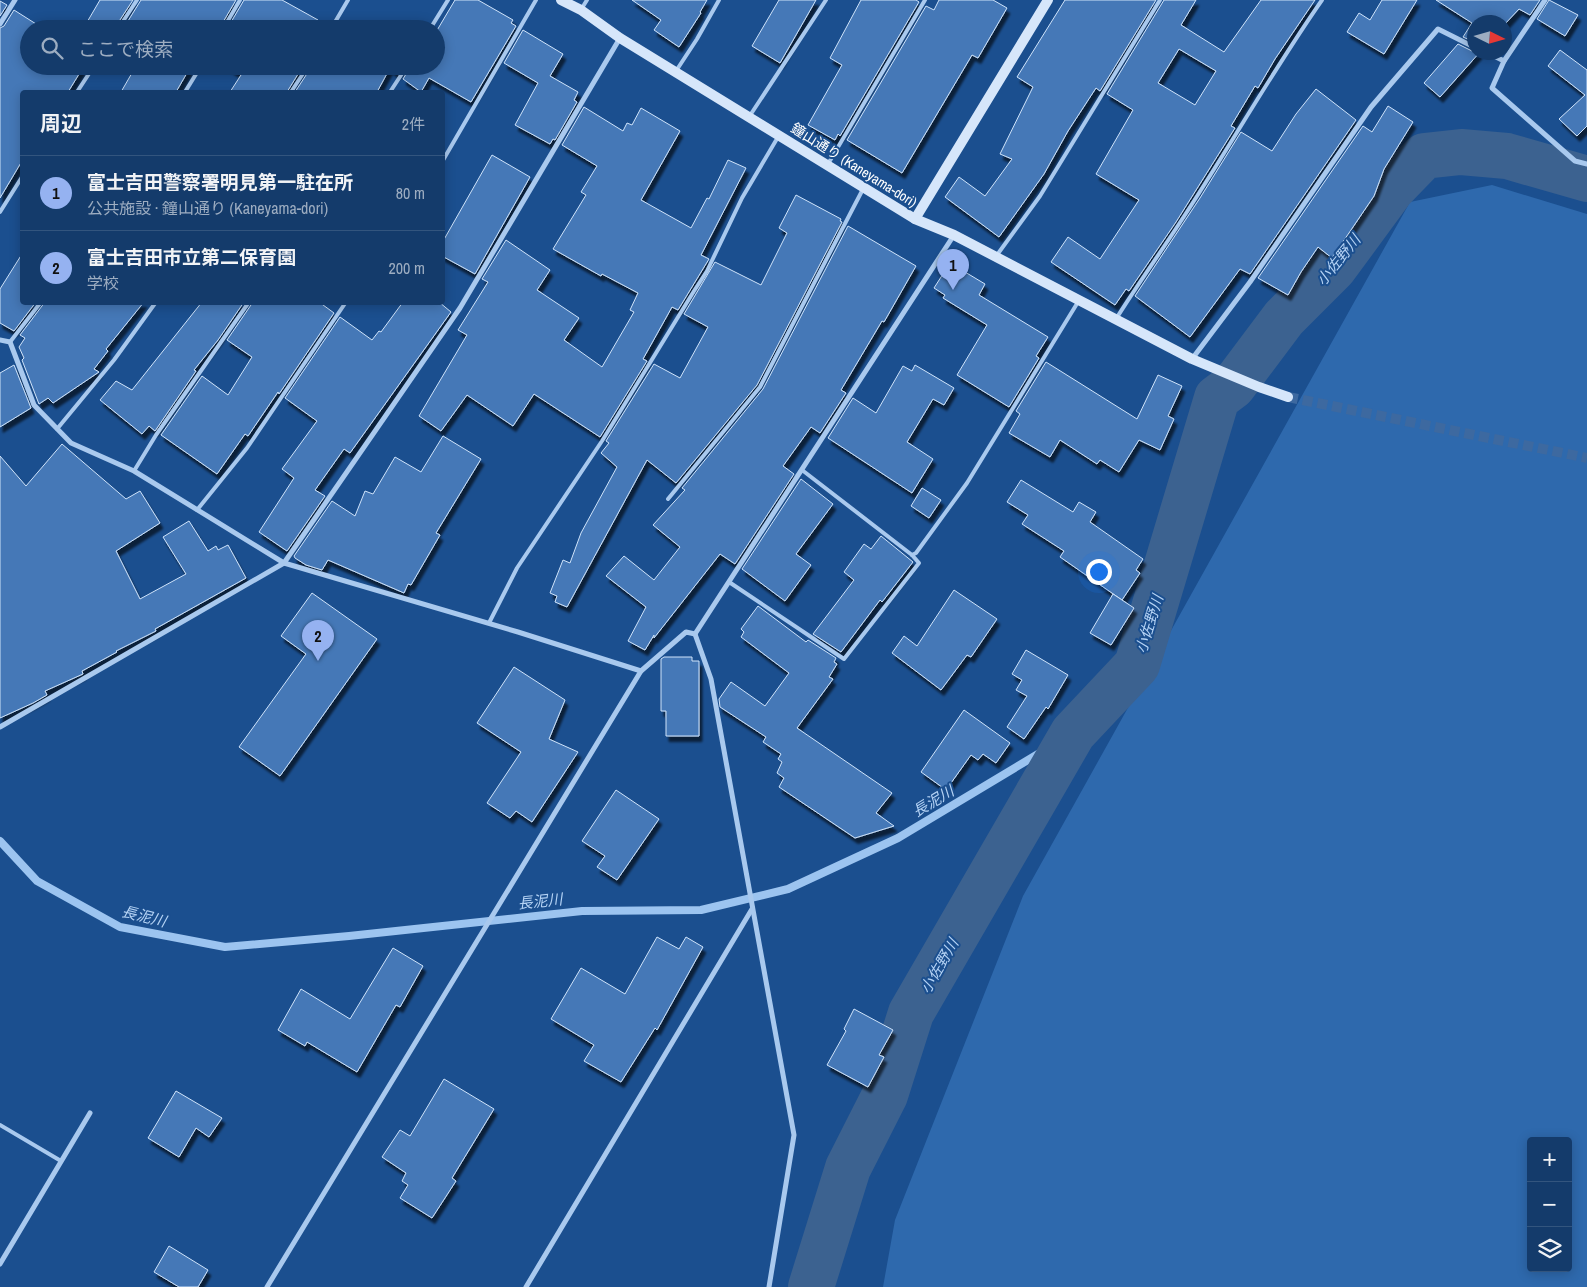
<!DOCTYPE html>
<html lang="ja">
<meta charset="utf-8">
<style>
body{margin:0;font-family:"Archivo Narrow","Noto Sans JP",sans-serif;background:#214673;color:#f1f3f6}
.controls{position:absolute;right:15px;bottom:15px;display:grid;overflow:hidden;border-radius:5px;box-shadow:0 2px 12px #0003}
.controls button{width:45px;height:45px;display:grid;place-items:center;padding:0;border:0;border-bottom:1px solid #33557e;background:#143b6b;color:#f1f3f6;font:25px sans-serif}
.compass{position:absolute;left:1467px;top:15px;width:45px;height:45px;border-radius:50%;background:#143b6b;box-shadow:0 2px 12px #0003;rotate:95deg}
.you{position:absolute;left:1098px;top:571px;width:18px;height:18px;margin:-12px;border:4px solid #fff;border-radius:50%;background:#1a73e8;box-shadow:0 0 0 8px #1a73e833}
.badge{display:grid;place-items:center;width:32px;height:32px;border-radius:50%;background:#95b2f1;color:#111;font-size:16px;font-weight:700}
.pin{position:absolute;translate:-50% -41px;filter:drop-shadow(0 1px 2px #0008)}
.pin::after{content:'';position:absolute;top:26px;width:18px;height:15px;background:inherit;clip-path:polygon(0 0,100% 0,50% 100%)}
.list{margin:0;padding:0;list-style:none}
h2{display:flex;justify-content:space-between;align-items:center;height:65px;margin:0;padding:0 20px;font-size:21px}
h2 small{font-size:16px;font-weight:400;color:#9dadc1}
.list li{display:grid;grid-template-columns:32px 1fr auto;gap:15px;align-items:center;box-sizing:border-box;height:75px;padding:0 20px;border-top:1px solid #33557e}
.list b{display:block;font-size:19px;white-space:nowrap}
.list p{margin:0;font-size:16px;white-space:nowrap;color:#9dadc1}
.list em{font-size:16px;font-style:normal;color:#9dadc1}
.icon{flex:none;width:28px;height:28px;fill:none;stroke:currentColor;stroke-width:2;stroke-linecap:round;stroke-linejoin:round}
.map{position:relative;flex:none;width:1587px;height:1287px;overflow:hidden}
.search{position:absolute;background:#143b6b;box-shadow:0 2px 12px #0003;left:20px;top:20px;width:425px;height:55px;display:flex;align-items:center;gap:12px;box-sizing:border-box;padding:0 18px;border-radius:28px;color:#9dadc1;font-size:19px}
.panel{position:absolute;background:#143b6b;box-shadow:0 2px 12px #0003;left:20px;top:90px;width:425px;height:215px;border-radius:5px}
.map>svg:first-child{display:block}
.green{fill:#2e69ad;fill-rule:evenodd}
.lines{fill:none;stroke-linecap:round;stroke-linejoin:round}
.stream{stroke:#9cc4f0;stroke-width:8}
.river{stroke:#3c6290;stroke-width:46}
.building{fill:#4478b7;stroke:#cfe3fa;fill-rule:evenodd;filter:url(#shadow)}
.secondary-tunnel{stroke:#3d69a0;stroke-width:10;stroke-dasharray:10 5;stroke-linecap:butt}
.lane{stroke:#a9c9ee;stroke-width:4}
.street{stroke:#a9c9ee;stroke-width:5}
.secondary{stroke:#d6e6fa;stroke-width:10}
.labels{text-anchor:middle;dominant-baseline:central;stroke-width:4;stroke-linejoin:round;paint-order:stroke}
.street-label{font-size:14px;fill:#fff;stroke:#1b4f8f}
.water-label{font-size:15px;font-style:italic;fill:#b5d3f5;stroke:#1b4f8f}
</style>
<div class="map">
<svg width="1587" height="1287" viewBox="0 0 1587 1287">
<defs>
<filter id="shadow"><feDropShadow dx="3" dy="5.5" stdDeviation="1" flood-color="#0009"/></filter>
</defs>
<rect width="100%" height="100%" fill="#1b4f8f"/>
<path class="green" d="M 1492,185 L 1587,214 L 1587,1287 L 883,1287 L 895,1220 L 1023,896 L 1410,202 ZM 1531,1141 L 1568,1141 L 1568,1268 L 1531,1268 Z"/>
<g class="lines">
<path class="stream" d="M 0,841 L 37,881 L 120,927 L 225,947 L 349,936 L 582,911 L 701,910 L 788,889 L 898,838 L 1073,733"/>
<path class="river" d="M 811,1287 L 848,1168 L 885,1095 L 911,1013 L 1073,733 L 1137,665 L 1217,398 L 1233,386 L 1284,318 L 1334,268 L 1392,189 L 1424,156 L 1461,152 L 1507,156 L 1587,179"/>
</g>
<g class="building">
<path d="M 100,0 L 133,0 L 114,29 L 83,29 Z"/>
<path d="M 141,0 L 236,0 L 219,29 L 123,29 Z"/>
<path d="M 244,0 L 282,0 L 318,20 L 313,29 L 227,29 Z"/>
<path d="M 455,0 L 478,0 L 513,20 L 511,23 L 516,26 L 471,102 L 429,78 L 421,92 L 403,79 L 411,66 L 436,66 L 436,32 Z"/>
<path d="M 632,0 L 707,0 L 700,12 L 701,13 L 679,47 L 654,30 L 661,20 Z"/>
<path d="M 779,0 L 816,0 L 780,63 L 752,46 Z"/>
<path d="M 861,0 L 916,0 L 919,2 L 840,136 L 838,134 L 835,140 L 808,125 L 842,65 L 830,58 Z"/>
<path d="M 939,0 L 993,0 L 1007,8 L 978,58 L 972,55 L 902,173 L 847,140 L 926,6 L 934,10 Z"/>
<path d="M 1065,0 L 1156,0 L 1100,91 L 1096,88 L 1068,131 L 1044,174 L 999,237 L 945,197 L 959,177 L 985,196 L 1012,159 L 1000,154 L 1033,87 L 1017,77 Z"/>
<path d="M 1164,0 L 1196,0 L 1181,25 L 1224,52 L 1261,0 L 1315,0 L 1275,59 L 1258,88 L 1255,86 L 1231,126 L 1235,128 L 1176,222 L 1129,291 L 1126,289 L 1115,305 L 1051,262 L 1068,237 L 1100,259 L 1139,200 L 1096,174 L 1133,110 L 1107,94 ZM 1179,49 L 1216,71 L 1195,105 L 1158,83 Z"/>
<path d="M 1382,0 L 1417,0 L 1384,54 L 1347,32 L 1359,13 L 1370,20 Z"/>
<path d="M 1436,0 L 1540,0 L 1530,15 L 1519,9 L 1504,25 L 1504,22 L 1474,22 L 1474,42 L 1463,37 L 1472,23 Z"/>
<path d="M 1549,0 L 1578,15 L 1565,36 L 1537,19 Z"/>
<path d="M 0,1 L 7,5 L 0,16 Z"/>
<path d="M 14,10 L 44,29 L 29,29 L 29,66 L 84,66 L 68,92 L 22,92 L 22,161 L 0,198 L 0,28 L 4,26 Z"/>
<path d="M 523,30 L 563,54 L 550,76 L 578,92 L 574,100 L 577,102 L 555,140 L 553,139 L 550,144 L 515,125 L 538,83 L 504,63 Z"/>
<path d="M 1458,44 L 1474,52 L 1480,52 L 1440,97 L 1424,83 Z"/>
<path d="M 1560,50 L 1587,70 L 1587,126 L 1577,136 L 1559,119 L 1585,95 L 1548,66 Z"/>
<path d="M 136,66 L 191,66 L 176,92 L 121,92 Z"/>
<path d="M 227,66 L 303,66 L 287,92 L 230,92 L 241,75 Z"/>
<path d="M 312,66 L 402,66 L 397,74 L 390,68 L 377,92 L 295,92 Z"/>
<path d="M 1316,89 L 1356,120 L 1250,274 L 1240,269 L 1190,337 L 1135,296 L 1200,198 L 1241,132 L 1272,151 L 1296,114 Z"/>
<path d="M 1388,106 L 1413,122 L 1384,169 L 1374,196 L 1332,258 L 1318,247 L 1301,272 L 1288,295 L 1258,278 L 1363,126 L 1372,132 Z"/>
<path d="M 584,107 L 623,131 L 627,123 L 632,125 L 641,108 L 680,131 L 641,200 L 691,228 L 707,198 L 709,199 L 728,160 L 746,168 L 701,255 L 709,259 L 678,310 L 672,307 L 643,359 L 647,361 L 600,437 L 534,394 L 513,426 L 467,395 L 441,431 L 419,416 L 467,335 L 458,330 L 488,282 L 482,279 L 506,240 L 550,270 L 537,290 L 579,318 L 564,340 L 602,367 L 634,312 L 630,310 L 638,293 L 602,274 L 601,276 L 553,249 L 586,195 L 581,192 L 597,166 L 562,145 Z"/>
<path d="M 492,155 L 530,177 L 475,274 L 442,256 L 442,243 Z"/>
<path d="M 796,195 L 841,219 L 840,221 L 842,222 L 757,385 L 676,483 L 647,460 L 567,607 L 555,602 L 557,596 L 550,593 L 563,560 L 570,563 L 581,533 L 617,467 L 601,453 L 609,443 L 606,441 L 654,364 L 680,378 L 708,327 L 684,314 L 715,262 L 761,285 L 787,233 L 779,228 Z"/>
<path d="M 848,226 L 916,266 L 884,322 L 882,321 L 841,390 L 846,393 L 820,433 L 811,427 L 783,466 L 794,474 L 735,564 L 720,554 L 654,638 L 654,635 L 645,650 L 628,641 L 646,607 L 606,576 L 624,556 L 654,580 L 680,547 L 653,525 L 685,490 L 682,488 L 763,389 Z"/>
<path d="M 22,254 L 22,302 L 36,302 L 14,331 L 0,323 L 0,289 Z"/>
<path d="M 950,263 L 985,284 L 979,295 L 1048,337 L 1036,356 L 1039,358 L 1009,407 L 957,375 L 987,325 L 943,298 L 945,295 L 934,288 Z"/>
<path d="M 45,302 L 144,302 L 106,349 L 108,351 L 94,369 L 99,372 L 53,403 L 48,398 L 39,404 L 22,360 L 24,358 L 19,347 L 25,338 L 20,335 Z"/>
<path d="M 202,302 L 244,302 L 218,340 L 194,370 L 196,371 L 155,431 L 149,426 L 142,434 L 100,400 L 116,381 L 132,390 Z"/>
<path d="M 253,302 L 319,302 L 334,313 L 279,394 L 278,392 L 248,436 L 245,434 L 217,474 L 161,435 L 202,376 L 228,395 L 252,357 L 227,340 Z"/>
<path d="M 403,302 L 439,302 L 451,312 L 350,453 L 344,449 L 315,490 L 325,496 L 287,551 L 259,532 L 294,478 L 282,469 L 317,421 L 285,398 L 340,317 L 372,340 L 379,331 L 381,332 Z"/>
<path d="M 1046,362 L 1137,419 L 1158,375 L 1182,386 L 1168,416 L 1174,419 L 1160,450 L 1139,440 L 1119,472 L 1100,460 L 1097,464 L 1060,440 L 1050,457 L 1009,433 L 1020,414 L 1016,411 Z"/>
<path d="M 14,365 L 31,408 L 0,427 L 0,373 Z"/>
<path d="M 915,365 L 954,388 L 944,405 L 933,399 L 907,442 L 933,459 L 912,493 L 828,438 L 853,398 L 876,413 L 903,366 L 912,371 Z"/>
<path d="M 443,436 L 481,459 L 436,533 L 440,535 L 411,585 L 408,584 L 404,593 L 328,560 L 322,570 L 306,565 L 295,558 L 294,556 L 332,501 L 355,516 L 365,491 L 373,494 L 395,457 L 421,472 Z"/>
<path d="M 62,444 L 126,499 L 140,491 L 160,523 L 116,551 L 140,599 L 186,574 L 163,537 L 189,521 L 208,551 L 216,546 L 218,550 L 228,545 L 246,578 L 155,629 L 156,631 L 116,651 L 117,652 L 82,671 L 83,674 L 45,691 L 47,695 L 33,703 L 0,718 L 0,456 L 26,486 Z"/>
<path d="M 801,479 L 833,504 L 796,554 L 811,565 L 785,601 L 742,569 Z"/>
<path d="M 1021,480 L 1073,512 L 1079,502 L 1096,512 L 1090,522 L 1143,559 L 1136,570 L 1140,573 L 1122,600 L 1060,557 L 1064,551 L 1022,524 L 1028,515 L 1007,502 Z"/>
<path d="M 922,488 L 941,500 L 929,518 L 911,506 Z"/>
<path d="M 881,536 L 913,562 L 882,602 L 880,600 L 841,652 L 813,634 L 854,580 L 844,572 L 864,544 L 871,549 Z"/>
<path d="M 954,590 L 997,619 L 971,657 L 967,655 L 941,690 L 892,653 L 904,636 L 917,646 Z"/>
<path d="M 312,593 L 377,639 L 280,776 L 239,747 L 306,654 L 281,636 Z"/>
<path d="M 1113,594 L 1134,608 L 1111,645 L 1090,633 Z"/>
<path d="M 758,606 L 806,642 L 808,640 L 836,658 L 834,662 L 837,664 L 829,677 L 833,679 L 797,728 L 892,793 L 876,813 L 894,826 L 855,838 L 779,787 L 784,778 L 777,773 L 782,762 L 778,759 L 781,754 L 763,742 L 766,737 L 720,707 L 719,699 L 731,682 L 765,706 L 789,673 L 741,637 L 744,632 L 741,629 Z"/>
<path d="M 1026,650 L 1068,675 L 1048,709 L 1046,707 L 1024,739 L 1007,727 L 1027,696 L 1016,690 L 1022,680 L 1012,674 Z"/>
<path d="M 664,657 L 692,657 L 692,661 L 699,661 L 699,736 L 666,736 L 666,711 L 661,711 L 661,659 Z"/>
<path d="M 514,667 L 565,700 L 549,739 L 578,752 L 532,822 L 516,811 L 510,818 L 487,803 L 521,752 L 477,723 Z"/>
<path d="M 964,710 L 1010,743 L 996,763 L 983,754 L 978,760 L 971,755 L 946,790 L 921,772 Z"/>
<path d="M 616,790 L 659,819 L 617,880 L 597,867 L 605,856 L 582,841 Z"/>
<path d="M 657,937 L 679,949 L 686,937 L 703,947 L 657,1030 L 655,1028 L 621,1082 L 584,1061 L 594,1045 L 551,1019 L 581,968 L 625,994 Z"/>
<path d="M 393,948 L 423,966 L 400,1007 L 396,1005 L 357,1072 L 307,1042 L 305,1046 L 278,1030 L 301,989 L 350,1019 Z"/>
<path d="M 854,1009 L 893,1030 L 879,1055 L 884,1057 L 868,1087 L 827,1065 L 846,1031 L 844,1029 Z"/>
<path d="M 444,1079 L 494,1109 L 452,1178 L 456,1181 L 432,1218 L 400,1198 L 408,1185 L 402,1181 L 406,1173 L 382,1157 L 400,1130 L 410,1136 Z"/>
<path d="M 176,1091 L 222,1118 L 209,1137 L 196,1128 L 179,1157 L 148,1138 Z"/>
<path d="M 169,1246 L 208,1270 L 198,1287 L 179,1287 L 154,1272 Z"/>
</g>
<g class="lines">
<path class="secondary-tunnel" d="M 1288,397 L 1587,458"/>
<g class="lane">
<path d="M 582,8 L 587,0"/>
<path d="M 118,29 L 137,0"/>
<path d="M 223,29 L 240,0"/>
<path d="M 331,29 L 348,0"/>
<path d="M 430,29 L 448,0"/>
<path d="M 676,71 L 697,39 L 719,0"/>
<path d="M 77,92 L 94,66"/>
<path d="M 185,92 L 201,66"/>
<path d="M 291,92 L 308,66"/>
<path d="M 390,92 L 407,66"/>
<path d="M 749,117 L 826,0"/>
<path d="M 442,162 L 536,0"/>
<path d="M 828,164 L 925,0"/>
<path d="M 0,212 L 22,177"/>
<path d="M 997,255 L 1040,196 L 1160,0"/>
<path d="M 1116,319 C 1136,287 1158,256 1179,224 C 1228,150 1271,73 1322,0"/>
<path d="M 10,342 L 41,302"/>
<path d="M 57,429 L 114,360 L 156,302"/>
<path d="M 134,471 L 156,435 L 249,302"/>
<path d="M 668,499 L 760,387 L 863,189"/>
<path d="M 197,510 L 247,448 L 346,302"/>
<path d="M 912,555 L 916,553 L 967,483 L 1078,302"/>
<path d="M 729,582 L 844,659 L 919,563 L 912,555 L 802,470"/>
<path d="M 489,623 L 517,568 L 602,441 L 694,291 L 707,271 L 742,198 L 778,137"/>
<path d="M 0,1125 L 61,1161"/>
</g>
<g class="street">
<path d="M 0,24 L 15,0"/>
<path d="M 1486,52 L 1504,61 L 1492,88 L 1575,161 L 1587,164"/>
<path d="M 1504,61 L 1545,0"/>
<path d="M 0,340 L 10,342 L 34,405 L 71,443 L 134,471 L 284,563 L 518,632 L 641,671"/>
<path d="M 1192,359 L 1250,282 L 1371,107 L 1438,29 L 1474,47"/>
<path d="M 695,634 L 711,679 L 794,1135 L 769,1287"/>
<path d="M 695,634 L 954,235"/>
<path d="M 0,727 L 284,563 L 460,308 L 620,38"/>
<path d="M 0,1264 L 90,1113"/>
<path d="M 267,1287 L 641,671 L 686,632 L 695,634"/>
<path d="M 526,1287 L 752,909"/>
</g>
<g class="secondary">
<path d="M 561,0 L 581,10 L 620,38 L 915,219 L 954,235 L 1192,359 L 1259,387 L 1288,397"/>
<path d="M 915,219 L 1048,0"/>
</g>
</g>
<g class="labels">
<g class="street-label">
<text transform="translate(854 165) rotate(32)">鐘山通り (Kaneyama-dori)</text>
</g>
<g class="water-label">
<text transform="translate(1338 260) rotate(-51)">小佐野川</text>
<text transform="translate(1149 624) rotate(-73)">小佐野川</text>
<text transform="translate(933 801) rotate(-31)">長泥川</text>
<text transform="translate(540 901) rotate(-6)">長泥川</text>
<text transform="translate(144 916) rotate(14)">長泥川</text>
<text transform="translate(939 966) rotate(-60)">小佐野川</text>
</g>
</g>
</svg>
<div class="controls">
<button>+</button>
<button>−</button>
<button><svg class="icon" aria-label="layers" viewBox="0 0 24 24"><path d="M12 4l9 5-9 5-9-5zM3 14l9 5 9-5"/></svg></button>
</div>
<svg class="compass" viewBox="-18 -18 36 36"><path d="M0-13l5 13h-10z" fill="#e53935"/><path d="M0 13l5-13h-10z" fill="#9dadc1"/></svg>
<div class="you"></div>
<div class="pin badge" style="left:953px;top:290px">1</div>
<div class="pin badge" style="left:318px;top:661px">2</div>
<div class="search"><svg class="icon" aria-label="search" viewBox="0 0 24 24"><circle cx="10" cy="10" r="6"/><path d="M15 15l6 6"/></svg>ここで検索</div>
<section class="panel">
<h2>周辺<small>2件</small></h2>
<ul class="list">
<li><span class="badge">1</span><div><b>富士吉田警察署明見第一駐在所</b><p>公共施設 · 鐘山通り (Kaneyama-dori)</p></div><em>80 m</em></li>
<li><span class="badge">2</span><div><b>富士吉田市立第二保育園</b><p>学校</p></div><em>200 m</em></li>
</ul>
</section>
</div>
